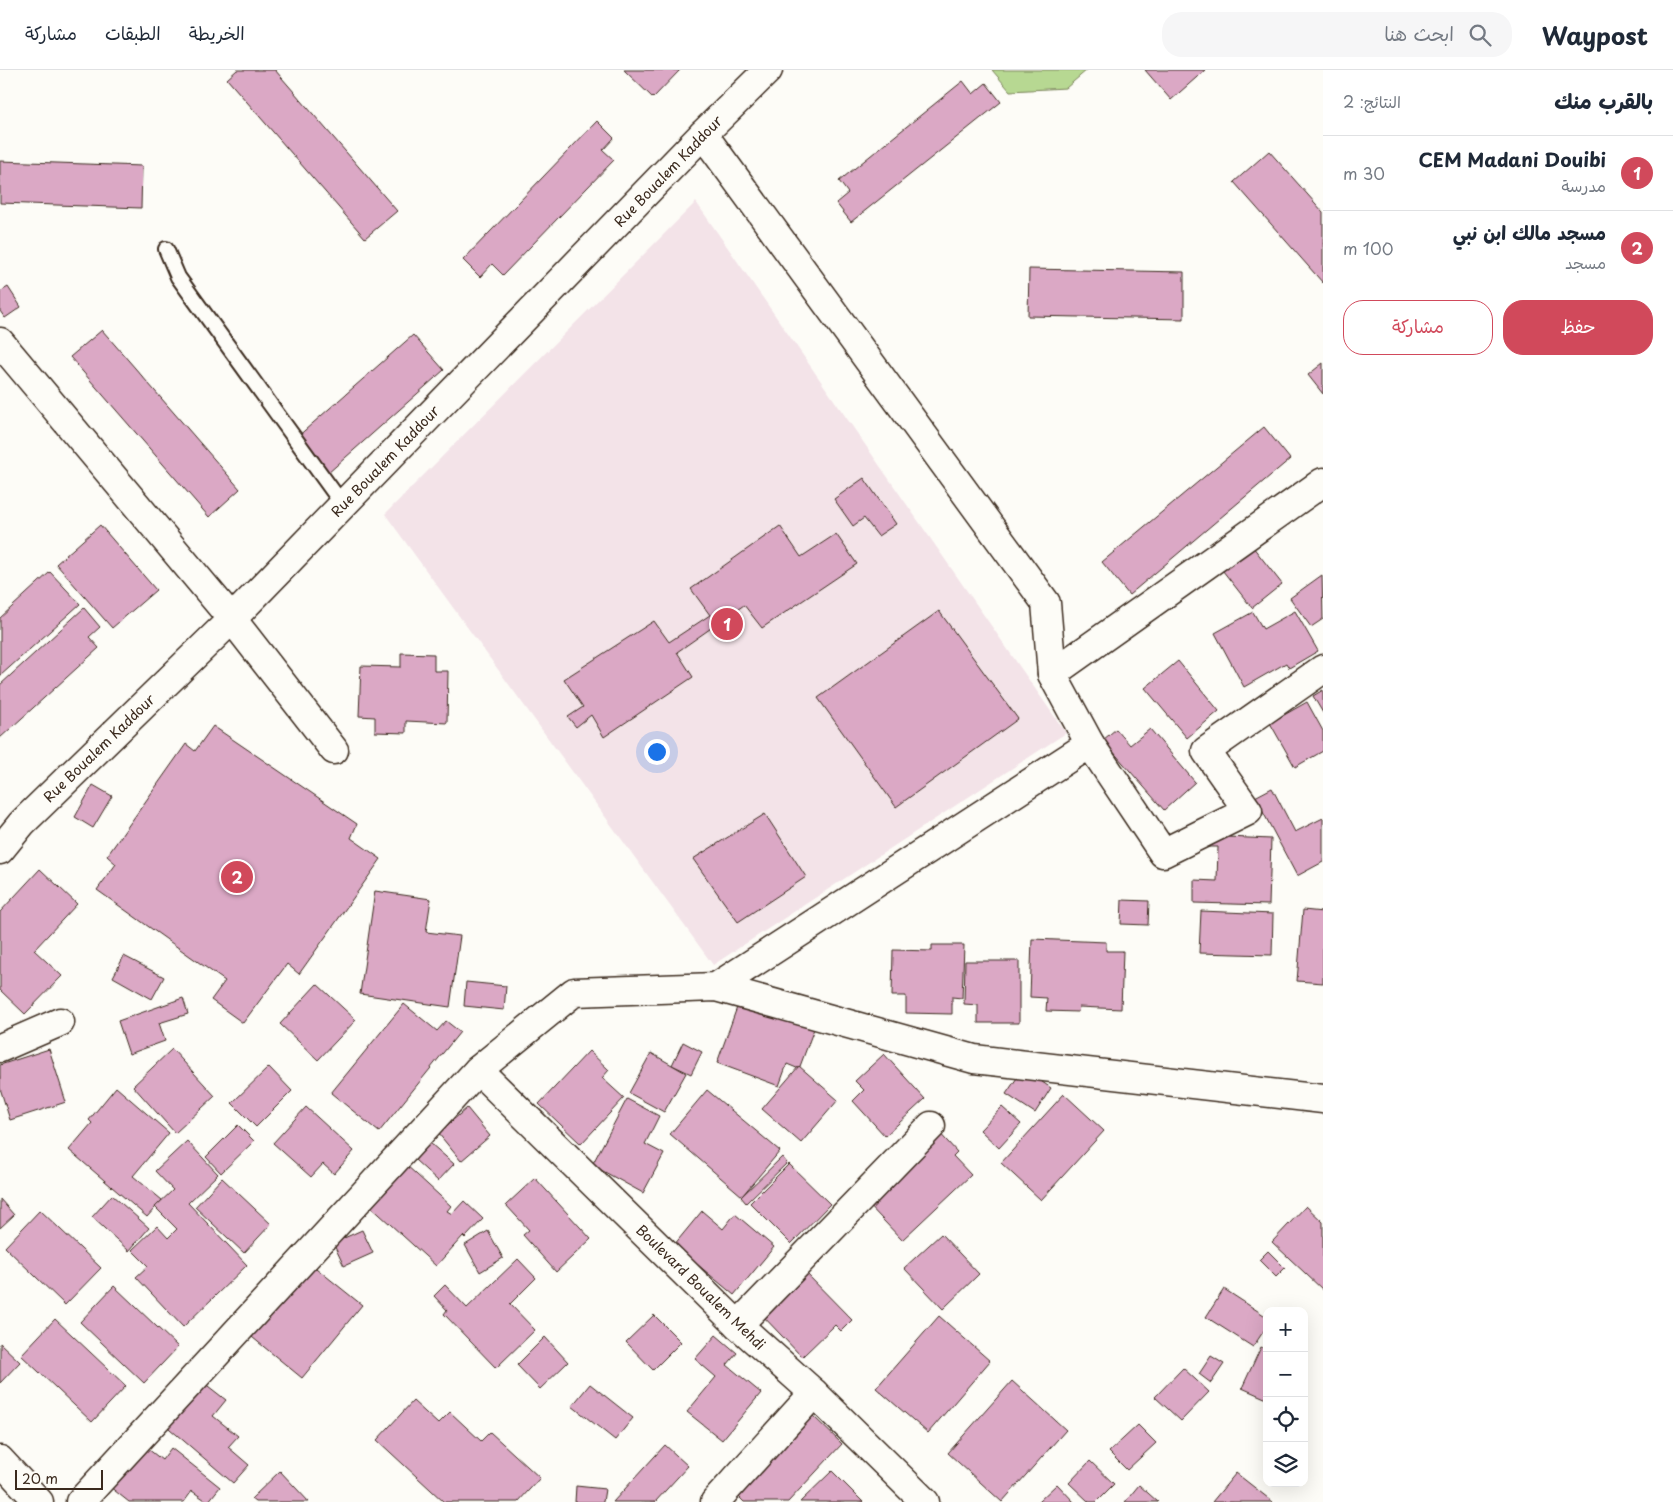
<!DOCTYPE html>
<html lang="ar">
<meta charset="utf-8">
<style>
body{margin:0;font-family:"Playpen Sans","Playpen Sans Arabic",sans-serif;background:#f6f6f7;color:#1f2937;direction:rtl}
.controls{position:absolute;right:15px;bottom:15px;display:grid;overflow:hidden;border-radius:10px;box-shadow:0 5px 20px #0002}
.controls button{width:45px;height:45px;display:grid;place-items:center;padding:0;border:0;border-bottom:1px solid #e0e1e3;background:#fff;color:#1f2937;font:25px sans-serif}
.scale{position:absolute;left:15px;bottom:12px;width:88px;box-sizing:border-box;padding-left:5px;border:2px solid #3b2a1e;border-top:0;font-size:14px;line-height:18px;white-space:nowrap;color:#3b2a1e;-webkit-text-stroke:4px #fdfcf7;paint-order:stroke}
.you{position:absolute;left:656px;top:681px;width:18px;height:18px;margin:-12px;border:4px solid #fff;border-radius:50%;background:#1a73e8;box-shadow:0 0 0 8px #1a73e833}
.badge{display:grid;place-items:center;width:32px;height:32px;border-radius:50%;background:#d1495b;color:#fff;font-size:16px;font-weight:700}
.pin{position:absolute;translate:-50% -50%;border:2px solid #fff;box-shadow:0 1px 5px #0006}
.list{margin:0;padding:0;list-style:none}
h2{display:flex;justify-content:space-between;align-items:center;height:65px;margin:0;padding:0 20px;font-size:21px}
h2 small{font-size:16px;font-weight:400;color:#747a83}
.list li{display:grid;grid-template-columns:32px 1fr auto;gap:15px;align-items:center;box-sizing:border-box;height:75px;padding:0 20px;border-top:1px solid #e0e1e3}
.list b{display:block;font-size:19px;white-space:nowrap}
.list p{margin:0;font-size:16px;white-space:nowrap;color:#747a83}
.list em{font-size:16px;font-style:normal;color:#747a83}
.actions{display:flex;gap:10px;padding:15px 20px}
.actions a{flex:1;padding:11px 0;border:1px solid #d1495b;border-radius:20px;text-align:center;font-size:18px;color:#d1495b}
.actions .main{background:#d1495b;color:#fff}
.icon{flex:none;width:28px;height:28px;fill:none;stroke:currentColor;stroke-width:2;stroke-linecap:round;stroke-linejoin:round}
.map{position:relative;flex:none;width:1323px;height:1432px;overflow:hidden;direction:ltr}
header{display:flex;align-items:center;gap:30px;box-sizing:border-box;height:70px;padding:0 25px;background:#fff;border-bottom:1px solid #e0e1e3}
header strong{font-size:24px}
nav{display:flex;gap:28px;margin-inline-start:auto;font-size:18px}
.search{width:350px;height:45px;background:#f6f6f7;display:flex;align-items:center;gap:12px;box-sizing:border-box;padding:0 18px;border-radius:20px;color:#747a83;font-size:19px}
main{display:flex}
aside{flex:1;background:#fff}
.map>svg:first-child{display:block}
.built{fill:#f3e3e8}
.park{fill:#b7d892;stroke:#798158}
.building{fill:#dba8c5;stroke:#3b2a1e}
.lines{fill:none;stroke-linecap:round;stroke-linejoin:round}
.service-casing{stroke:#3b2a1e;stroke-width:18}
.minor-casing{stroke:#3b2a1e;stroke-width:31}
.service{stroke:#fdfcf7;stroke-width:14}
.minor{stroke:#fdfcf7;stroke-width:28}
.labels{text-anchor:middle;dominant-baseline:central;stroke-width:4.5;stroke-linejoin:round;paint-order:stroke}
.street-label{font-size:14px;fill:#3b2a1e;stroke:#fdfcf7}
</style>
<header>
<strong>Waypost</strong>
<div class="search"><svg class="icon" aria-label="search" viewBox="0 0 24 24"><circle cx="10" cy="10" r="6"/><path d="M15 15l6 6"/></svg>ابحث هنا</div>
<nav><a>الخريطة</a><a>الطبقات</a><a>مشاركة</a></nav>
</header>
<main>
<aside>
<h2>بالقرب منك<small>النتائج: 2</small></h2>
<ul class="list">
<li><span class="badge">1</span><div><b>CEM Madani Douibi</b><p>مدرسة</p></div><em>30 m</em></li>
<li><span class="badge">2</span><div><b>مسجد مالك ابن نبي</b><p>مسجد</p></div><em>100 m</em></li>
</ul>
<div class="actions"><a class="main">حفظ</a><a>مشاركة</a></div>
</aside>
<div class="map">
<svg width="1323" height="1432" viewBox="0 0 1323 1432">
<rect width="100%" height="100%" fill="#fdfcf7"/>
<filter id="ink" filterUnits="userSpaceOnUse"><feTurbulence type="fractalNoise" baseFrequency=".02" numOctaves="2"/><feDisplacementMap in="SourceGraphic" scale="10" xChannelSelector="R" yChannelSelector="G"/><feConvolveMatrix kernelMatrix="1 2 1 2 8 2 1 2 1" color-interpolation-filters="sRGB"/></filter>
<g filter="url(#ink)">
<path class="built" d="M 696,132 L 1066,663 L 713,895 L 385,444 Z"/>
<path class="park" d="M 992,0 L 1087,0 L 1066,18 L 1010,21 Z"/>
<g class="building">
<path d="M 237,0 L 275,0 L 397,141 L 365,168 L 227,9 Z"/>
<path d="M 624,0 L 680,0 L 653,28 Z"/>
<path d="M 1145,0 L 1205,0 L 1171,30 Z"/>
<path d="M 963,11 L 973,24 L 986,13 L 1001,32 L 851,152 L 836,133 L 848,123 L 839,111 Z"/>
<path d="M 597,51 L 614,68 L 603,80 L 614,90 L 503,205 L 492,194 L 480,207 L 463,190 Z"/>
<path d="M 1269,81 L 1323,142 L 1323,213 L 1234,112 Z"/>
<path d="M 0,91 L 142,96 L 141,138 L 0,133 Z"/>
<path d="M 1029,199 L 1184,202 L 1184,249 L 1028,246 Z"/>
<path d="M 8,217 L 21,237 L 5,248 L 0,241 L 0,222 Z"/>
<path d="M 102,260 L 240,419 L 209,447 L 70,287 Z"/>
<path d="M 413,265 L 444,300 L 327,404 L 296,368 Z"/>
<path d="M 1323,293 L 1323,324 L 1308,305 Z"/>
<path d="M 1264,357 L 1290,389 L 1129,525 L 1102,492 Z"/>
<path d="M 864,408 L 896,454 L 878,466 L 864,448 L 853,456 L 834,429 Z"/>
<path d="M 100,455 L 156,520 L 112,558 L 56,494 Z"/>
<path d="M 780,456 L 801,487 L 836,464 L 857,494 L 762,558 L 744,535 L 677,582 L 693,607 L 604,667 L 591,645 L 576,657 L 568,647 L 583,637 L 564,609 L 654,551 L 669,572 L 710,545 L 691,519 Z"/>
<path d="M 1249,472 L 1282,514 L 1252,538 L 1219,496 Z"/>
<path d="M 50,502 L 80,534 L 0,606 L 0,548 Z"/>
<path d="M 1322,505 L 1323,549 L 1311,557 L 1290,528 Z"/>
<path d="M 84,538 L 100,557 L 89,567 L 99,578 L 0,668 L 0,615 Z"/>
<path d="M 939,541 L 1018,649 L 896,737 L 818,628 Z"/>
<path d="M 1295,541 L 1318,581 L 1289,598 L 1286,593 L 1244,617 L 1215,563 L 1253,542 L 1263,559 Z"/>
<path d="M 401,583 L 434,584 L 434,601 L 448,601 L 447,653 L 406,651 L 406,663 L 375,662 L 375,647 L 359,646 L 361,596 L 401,597 Z"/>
<path d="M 1178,591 L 1219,641 L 1187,668 L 1145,618 Z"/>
<path d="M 1323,620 L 1323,643 L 1313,626 Z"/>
<path d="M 1307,632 L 1323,661 L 1323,681 L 1295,697 L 1270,653 Z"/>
<path d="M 213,656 L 357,754 L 351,768 L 381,789 L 299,904 L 287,894 L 243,953 L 211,930 L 225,911 L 97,820 L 116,794 L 107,786 L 186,674 L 195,681 Z"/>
<path d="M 1116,659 L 1130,675 L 1150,659 L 1195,712 L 1164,740 L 1103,670 Z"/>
<path d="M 93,715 L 112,726 L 93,758 L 75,747 Z"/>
<path d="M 1272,718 L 1295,762 L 1323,748 L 1323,792 L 1297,806 L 1255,727 Z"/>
<path d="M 765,744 L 806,807 L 738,852 L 693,789 Z"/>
<path d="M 1205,766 L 1271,769 L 1269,835 L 1194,833 L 1194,810 L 1217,811 L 1218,777 L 1205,777 Z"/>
<path d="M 40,799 L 77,834 L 34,880 L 62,906 L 25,944 L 0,920 L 0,842 Z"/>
<path d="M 375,821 L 431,829 L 426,862 L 460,866 L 450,937 L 360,924 Z"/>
<path d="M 1122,830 L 1149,831 L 1148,855 L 1121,854 Z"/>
<path d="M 1303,840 L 1323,842 L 1323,913 L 1297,911 Z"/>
<path d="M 1201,841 L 1273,844 L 1272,885 L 1199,883 Z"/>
<path d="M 1032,869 L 1106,872 L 1106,881 L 1123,881 L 1121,939 L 1079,937 L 1078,942 L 1046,941 L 1047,928 L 1030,927 Z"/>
<path d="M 932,875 L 964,875 L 962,928 L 952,927 L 952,944 L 906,943 L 906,926 L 892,926 L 893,880 L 932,881 Z"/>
<path d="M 124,886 L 164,907 L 152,929 L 113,907 Z"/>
<path d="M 965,891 L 1019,891 L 1019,953 L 978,953 L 978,935 L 964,934 Z"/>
<path d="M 466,912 L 506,916 L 504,940 L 464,936 Z"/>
<path d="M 317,914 L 356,950 L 318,990 L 280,954 Z"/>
<path d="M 183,928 L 188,944 L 159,953 L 165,971 L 129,984 L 118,951 Z"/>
<path d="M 740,929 L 815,956 L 799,999 L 787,994 L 779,1016 L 717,993 Z"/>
<path d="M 404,934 L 437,961 L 446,951 L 460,962 L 379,1062 L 331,1023 Z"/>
<path d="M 683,972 L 702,982 L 691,1004 L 672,995 Z"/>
<path d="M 49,979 L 66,1032 L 10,1050 L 0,1018 L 0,995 Z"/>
<path d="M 172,979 L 215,1026 L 175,1063 L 133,1016 Z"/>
<path d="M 589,981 L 609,1000 L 602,1008 L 624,1028 L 581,1074 L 539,1034 Z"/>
<path d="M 651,983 L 686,1003 L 664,1042 L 629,1023 Z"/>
<path d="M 884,984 L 925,1029 L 885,1066 L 853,1031 L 864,1020 L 855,1011 Z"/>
<path d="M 799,996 L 838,1030 L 801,1073 L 762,1039 Z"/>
<path d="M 269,997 L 292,1021 L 256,1057 L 232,1033 Z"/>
<path d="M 1023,999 L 1051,1018 L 1035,1043 L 1006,1024 Z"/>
<path d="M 116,1017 L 169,1063 L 133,1106 L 162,1130 L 147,1147 L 69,1080 L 92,1053 L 89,1050 Z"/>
<path d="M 707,1020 L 780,1081 L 742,1126 L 670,1064 Z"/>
<path d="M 1064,1024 L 1104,1061 L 1041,1130 L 1001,1093 Z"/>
<path d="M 627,1029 L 659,1046 L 645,1074 L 664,1084 L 643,1123 L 592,1095 Z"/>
<path d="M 306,1037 L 354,1081 L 334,1104 L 323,1094 L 311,1107 L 273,1073 Z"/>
<path d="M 1002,1037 L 1021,1054 L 999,1078 L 980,1060 Z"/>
<path d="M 467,1038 L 490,1066 L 461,1091 L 438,1063 Z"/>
<path d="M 238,1055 L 254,1071 L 221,1103 L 206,1087 Z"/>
<path d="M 937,1060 L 957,1082 L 953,1086 L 971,1105 L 902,1170 L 864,1130 Z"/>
<path d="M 187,1071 L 218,1104 L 188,1133 L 247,1195 L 183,1257 L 136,1207 L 148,1196 L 132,1180 L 157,1156 L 168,1168 L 177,1159 L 155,1137 L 173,1120 L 155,1101 Z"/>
<path d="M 430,1073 L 454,1094 L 438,1111 L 415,1090 Z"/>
<path d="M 782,1087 L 787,1093 L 746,1133 L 741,1127 Z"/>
<path d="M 405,1094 L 451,1136 L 447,1141 L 452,1144 L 464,1131 L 483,1149 L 465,1168 L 463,1166 L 436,1196 L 368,1134 Z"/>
<path d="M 789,1094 L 830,1134 L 791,1174 L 750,1133 Z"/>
<path d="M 222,1108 L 271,1154 L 244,1183 L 195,1137 Z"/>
<path d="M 535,1108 L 591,1169 L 556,1202 L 523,1165 L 529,1160 L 506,1135 Z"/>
<path d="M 112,1125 L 149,1158 L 129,1181 L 92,1147 Z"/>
<path d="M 0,1129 L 14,1145 L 0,1158 Z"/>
<path d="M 1306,1136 L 1323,1152 L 1323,1220 L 1272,1172 Z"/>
<path d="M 40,1140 L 101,1198 L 65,1235 L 5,1177 Z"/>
<path d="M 702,1141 L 723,1159 L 735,1144 L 774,1177 L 734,1225 L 674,1175 Z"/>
<path d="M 362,1160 L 373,1183 L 344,1196 L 333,1173 Z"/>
<path d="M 488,1161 L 503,1188 L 480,1202 L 465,1175 Z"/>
<path d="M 941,1164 L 979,1204 L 943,1239 L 904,1198 Z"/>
<path d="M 1268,1181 L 1285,1198 L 1276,1207 L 1259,1190 Z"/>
<path d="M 518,1189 L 536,1208 L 510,1234 L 535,1260 L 496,1298 L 444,1244 L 447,1240 L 434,1226 L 445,1215 L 467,1238 Z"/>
<path d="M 306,1190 L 362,1235 L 302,1308 L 247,1263 Z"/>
<path d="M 804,1201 L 852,1250 L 841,1261 L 835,1255 L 802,1287 L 760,1243 Z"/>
<path d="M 114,1216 L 178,1277 L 144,1313 L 80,1252 Z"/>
<path d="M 1224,1219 L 1267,1247 L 1267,1256 L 1253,1277 L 1206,1247 Z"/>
<path d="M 654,1245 L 681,1272 L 653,1300 L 626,1272 Z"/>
<path d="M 939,1246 L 990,1291 L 928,1363 L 876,1318 Z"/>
<path d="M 55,1249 L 126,1316 L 92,1352 L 21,1285 Z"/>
<path d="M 716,1265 L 737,1283 L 727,1295 L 761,1323 L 722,1370 L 687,1342 L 716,1307 L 695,1289 Z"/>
<path d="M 545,1267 L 568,1292 L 540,1319 L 517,1295 Z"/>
<path d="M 0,1273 L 20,1292 L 0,1313 Z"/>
<path d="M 1261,1277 L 1267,1280 L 1267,1329 L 1242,1318 Z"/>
<path d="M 1211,1286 L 1224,1294 L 1211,1313 L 1199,1304 Z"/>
<path d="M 1183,1298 L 1209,1322 L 1181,1351 L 1155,1327 Z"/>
<path d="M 199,1309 L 226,1330 L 213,1346 L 238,1366 L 228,1377 L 249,1395 L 233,1413 L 163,1353 Z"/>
<path d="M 1012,1311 L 1066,1360 L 1002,1432 L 948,1383 Z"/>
<path d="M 590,1314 L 633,1348 L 615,1370 L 572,1336 Z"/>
<path d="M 413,1331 L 438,1354 L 450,1342 L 481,1371 L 490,1362 L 540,1408 L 518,1432 L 444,1432 L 377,1370 Z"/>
<path d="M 809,1342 L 842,1374 L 788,1432 L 744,1432 L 734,1422 Z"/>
<path d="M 1138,1355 L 1156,1373 L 1127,1400 L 1109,1382 Z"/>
<path d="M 138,1371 L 162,1390 L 171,1378 L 220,1417 L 208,1432 L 192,1421 L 184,1432 L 129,1432 L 105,1413 Z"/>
<path d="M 665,1375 L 688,1396 L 655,1432 L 613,1432 Z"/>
<path d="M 1090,1391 L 1114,1414 L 1096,1432 L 1089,1432 L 1069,1413 Z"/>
<path d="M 280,1401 L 309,1432 L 255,1432 L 251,1429 Z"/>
<path d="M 832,1401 L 863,1432 L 800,1432 Z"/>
<path d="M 1236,1403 L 1273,1432 L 1212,1432 Z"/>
<path d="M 1057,1414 L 1074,1432 L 1038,1432 Z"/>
<path d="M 1139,1415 L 1158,1432 L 1125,1432 Z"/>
<path d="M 576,1416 L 605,1419 L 603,1432 L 575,1432 Z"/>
</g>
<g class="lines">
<g class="service-casing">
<path id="service" d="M 166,179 L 178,207 L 343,435"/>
</g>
<g class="minor-casing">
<g id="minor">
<path d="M 703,64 L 1046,533 L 1052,604 L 1090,674 L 716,917"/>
<path d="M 0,272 L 232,549 L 334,680"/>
<path d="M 1052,604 L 1323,412"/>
<path d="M 1090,674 L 1163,783 L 1248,741 L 1206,681 L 1323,599"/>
<path d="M 0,780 L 22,753 L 232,549 L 703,64 L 768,0"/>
<path d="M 0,978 L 60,952"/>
<path d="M 478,1000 L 738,1255 L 814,1323 L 925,1432"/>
<path d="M 738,1255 L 931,1056"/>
<path d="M 0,1390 L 39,1432"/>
<path d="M 80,1432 L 478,1000 L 574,922 L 716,917 L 974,989 L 1323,1029"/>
<path d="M 715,1432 L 814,1323"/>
</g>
</g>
<use href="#service" class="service"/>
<use href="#minor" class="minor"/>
</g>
</g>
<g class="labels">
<g class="street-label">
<text transform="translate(668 101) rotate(-46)">Rue Boualem Kaddour</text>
<text transform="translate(385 391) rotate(-46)">Rue Boualem Kaddour</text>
<text transform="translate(99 678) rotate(-44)">Rue Boualem Kaddour</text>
<text transform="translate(701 1217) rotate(44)">Boulevard Boualem Mehdi</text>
</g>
</g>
</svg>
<div class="controls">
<button>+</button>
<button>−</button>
<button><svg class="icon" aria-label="locate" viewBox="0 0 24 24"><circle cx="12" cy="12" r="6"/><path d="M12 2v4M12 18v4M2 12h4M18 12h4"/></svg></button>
<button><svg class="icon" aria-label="layers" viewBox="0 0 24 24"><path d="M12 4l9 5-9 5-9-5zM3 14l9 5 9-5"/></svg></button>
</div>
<div class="scale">20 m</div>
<div class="you"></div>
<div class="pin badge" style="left:727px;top:554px">1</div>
<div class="pin badge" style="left:237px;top:807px">2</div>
</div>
</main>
